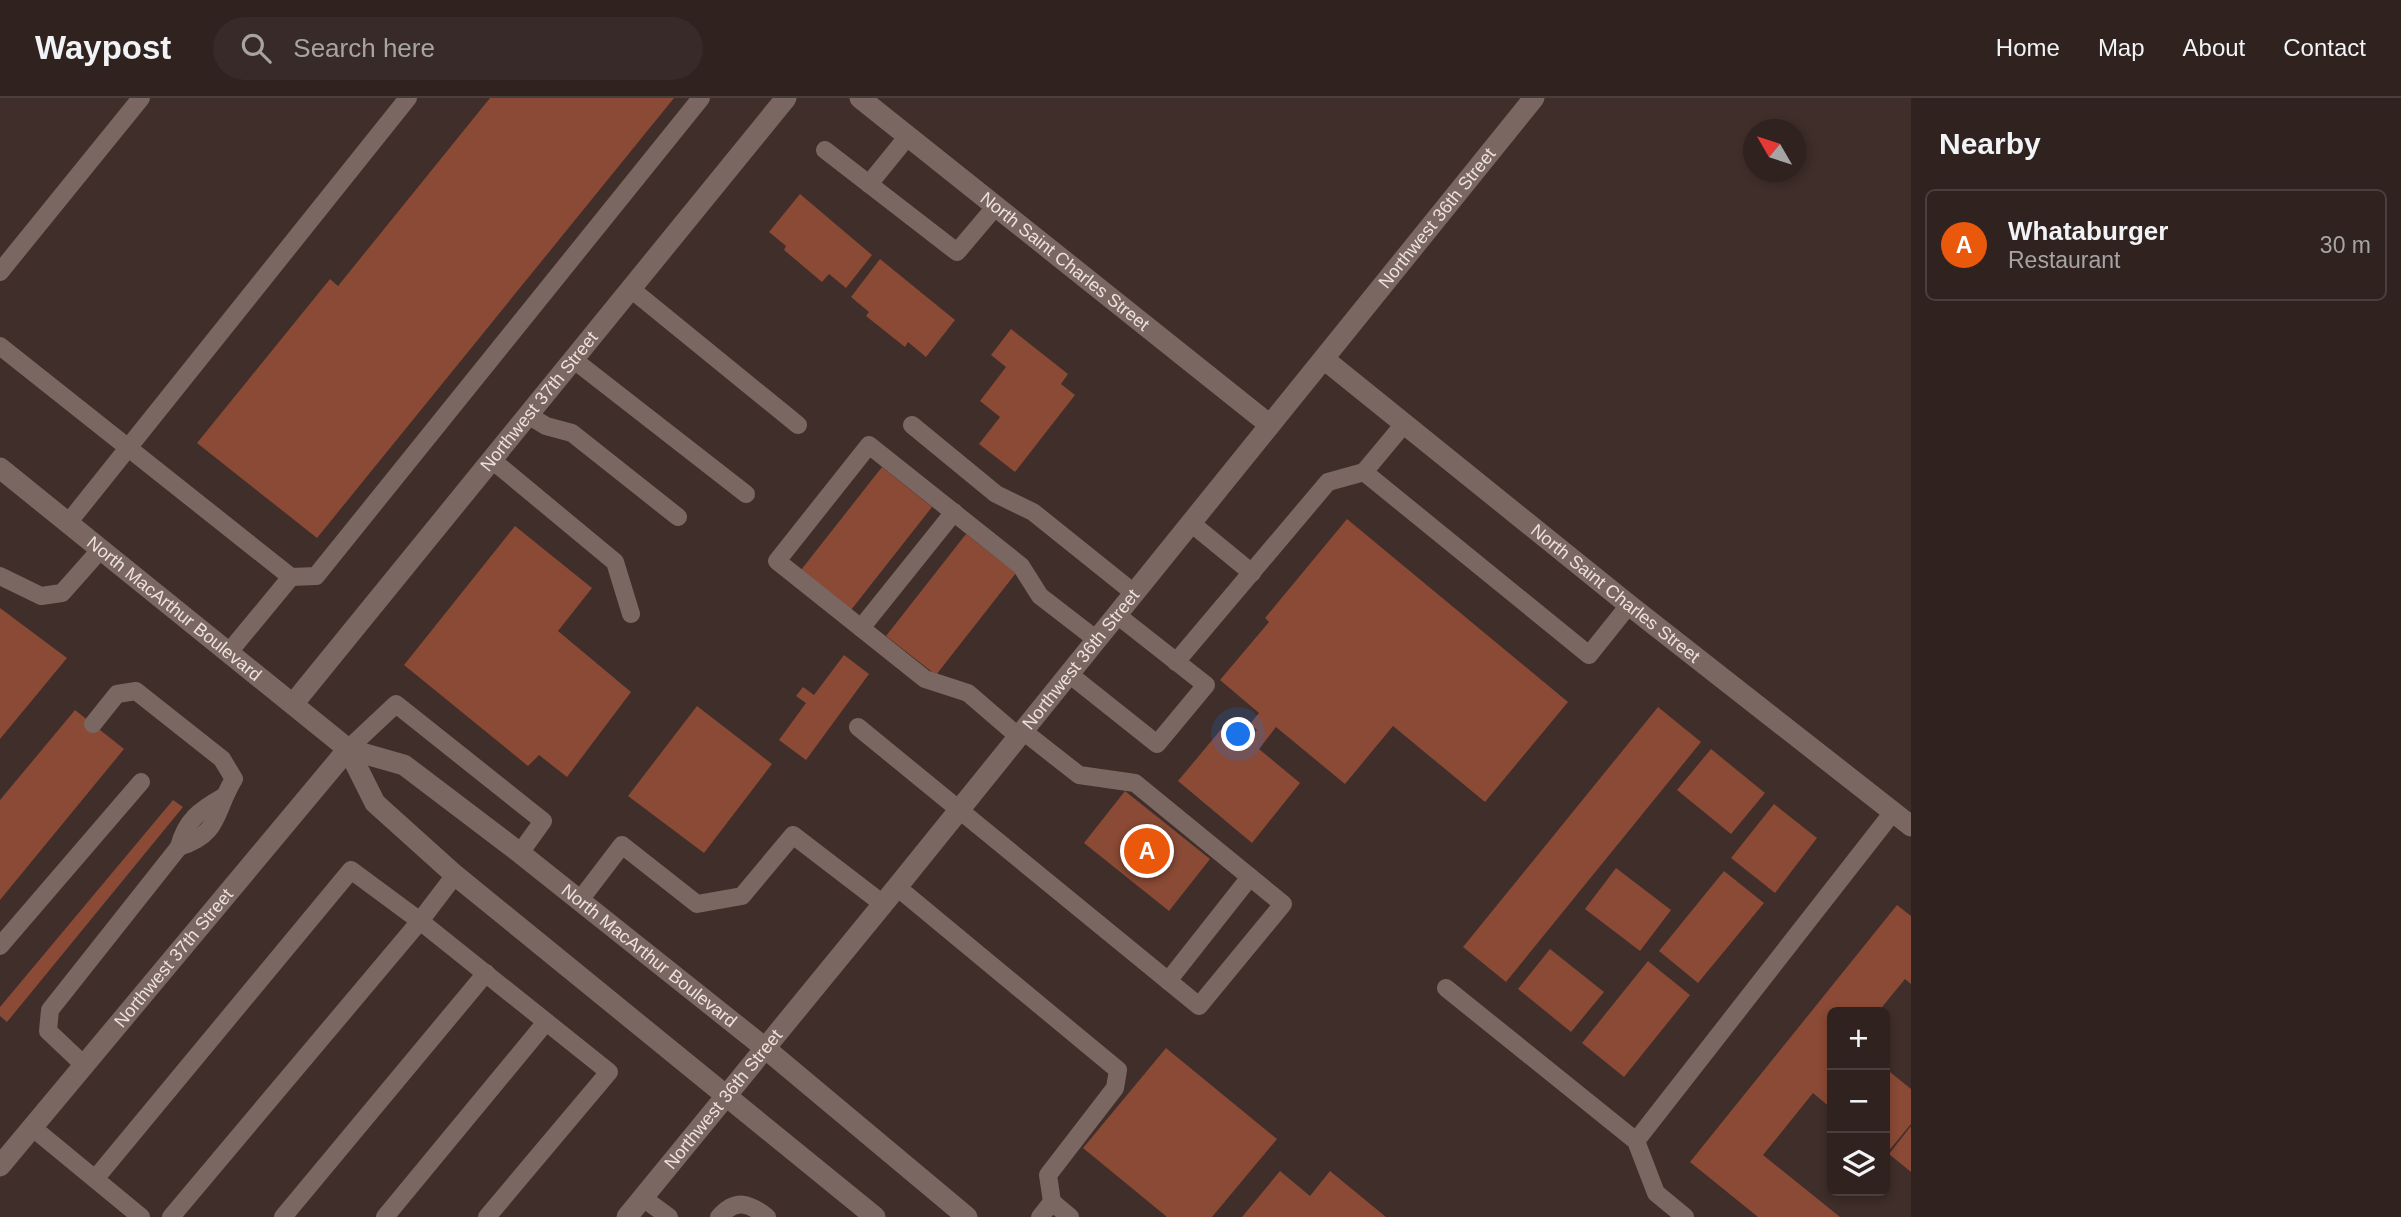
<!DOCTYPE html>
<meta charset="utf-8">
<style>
body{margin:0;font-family:Arial,sans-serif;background:#372a28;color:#f1f3f6}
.controls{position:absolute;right:21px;bottom:21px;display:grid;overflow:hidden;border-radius:10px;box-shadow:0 4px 10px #0003}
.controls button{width:63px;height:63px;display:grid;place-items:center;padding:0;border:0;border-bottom:2px solid #4a3f3d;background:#2f221f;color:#f1f3f6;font:35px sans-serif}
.compass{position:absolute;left:1743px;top:21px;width:63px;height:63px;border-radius:50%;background:#2f221f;box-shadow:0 4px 10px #0003;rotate:309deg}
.you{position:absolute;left:1239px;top:637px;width:24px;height:24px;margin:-18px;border:5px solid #fff;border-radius:50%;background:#1a73e8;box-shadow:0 0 0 10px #1a73e833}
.badge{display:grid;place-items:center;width:46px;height:46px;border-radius:50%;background:#ea580c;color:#fff;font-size:23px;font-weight:700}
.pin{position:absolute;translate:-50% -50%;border:4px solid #fff;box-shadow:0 2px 7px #0006}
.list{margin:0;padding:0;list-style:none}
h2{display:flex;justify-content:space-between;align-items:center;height:91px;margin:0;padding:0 28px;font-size:30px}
h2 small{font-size:23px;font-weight:400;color:#a7a4a4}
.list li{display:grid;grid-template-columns:46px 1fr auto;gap:21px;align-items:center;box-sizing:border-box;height:112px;margin:0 14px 14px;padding:0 14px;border:2px solid #4a3f3d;border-radius:10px}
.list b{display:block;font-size:26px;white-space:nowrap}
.list p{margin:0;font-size:23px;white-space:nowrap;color:#a7a4a4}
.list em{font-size:23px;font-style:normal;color:#a7a4a4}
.icon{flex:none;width:38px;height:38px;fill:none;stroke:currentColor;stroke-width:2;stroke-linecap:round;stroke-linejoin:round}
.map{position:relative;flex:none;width:1911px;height:1119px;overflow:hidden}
header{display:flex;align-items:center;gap:42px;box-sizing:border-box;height:98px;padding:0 35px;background:#2f221f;border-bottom:2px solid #4a3f3d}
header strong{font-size:33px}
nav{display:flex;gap:38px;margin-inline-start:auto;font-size:24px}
.search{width:490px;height:63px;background:#372a28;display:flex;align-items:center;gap:18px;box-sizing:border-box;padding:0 24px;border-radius:38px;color:#a7a4a4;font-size:26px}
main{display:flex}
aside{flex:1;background:#2f221f}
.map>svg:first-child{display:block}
.building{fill:#8a4a35}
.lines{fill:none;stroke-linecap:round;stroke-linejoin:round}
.lane{stroke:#7a6761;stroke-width:18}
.street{stroke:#7a6761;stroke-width:21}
.secondary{stroke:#7a6761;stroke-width:21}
.labels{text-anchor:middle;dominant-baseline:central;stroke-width:6;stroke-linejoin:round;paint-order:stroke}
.street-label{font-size:18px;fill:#ece1dd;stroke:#34241f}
</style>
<header>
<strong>Waypost</strong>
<div class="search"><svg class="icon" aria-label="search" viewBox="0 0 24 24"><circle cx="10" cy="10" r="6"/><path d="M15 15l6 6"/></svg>Search here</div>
<nav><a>Home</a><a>Map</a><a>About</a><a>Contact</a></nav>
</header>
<main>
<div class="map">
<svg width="1911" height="1119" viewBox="0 0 1911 1119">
<rect width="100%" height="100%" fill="#3f2e29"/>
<g class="building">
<path d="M 490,0 L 674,0 L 317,440 L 197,345 L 330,181 L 338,188 Z"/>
<path d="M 800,96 L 872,157 L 846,190 L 829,176 L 822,184 L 784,152 L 786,148 L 769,134 Z"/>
<path d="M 880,161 L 955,222 L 926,259 L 908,244 L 905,249 L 866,218 L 869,214 L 851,199 Z"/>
<path d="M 1011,231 L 1068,276 L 1061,286 L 1075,297 L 1015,374 L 979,346 L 1000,319 L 980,303 L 1006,269 L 991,257 Z"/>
<path d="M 882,369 L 932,409 L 851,512 L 801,472 Z"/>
<path d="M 1347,421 L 1568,604 L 1485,704 L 1393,628 L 1345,686 L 1276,629 L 1259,651 L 1300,685 L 1252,745 L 1178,683 L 1228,623 L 1250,641 L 1257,632 L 1250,626 L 1259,615 L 1220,582 L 1269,524 L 1265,520 Z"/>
<path d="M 515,428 L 592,490 L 558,533 L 631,594 L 567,679 L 539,657 L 528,668 L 404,567 Z"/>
<path d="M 966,436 L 1016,475 L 936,577 L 886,538 Z"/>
<path d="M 0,510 L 67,560 L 0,641 Z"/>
<path d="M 844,557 L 869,576 L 806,662 L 779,642 L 806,605 L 796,598 L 803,589 L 814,597 Z"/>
<path d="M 697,608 L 772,666 L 704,755 L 628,698 Z"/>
<path d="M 1658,609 L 1701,644 L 1506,884 L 1463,849 Z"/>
<path d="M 75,612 L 124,651 L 0,802 L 0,702 Z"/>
<path d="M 1711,651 L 1765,695 L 1731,736 L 1677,692 Z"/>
<path d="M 1125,693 L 1210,761 L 1169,813 L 1084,745 Z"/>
<path d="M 173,702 L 183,709 L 7,924 L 0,918 L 0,909 Z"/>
<path d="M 1774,706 L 1817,740 L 1775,795 L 1731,760 Z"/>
<path d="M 1616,770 L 1671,812 L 1640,853 L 1585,811 Z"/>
<path d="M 1724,773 L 1764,805 L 1698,885 L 1659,853 Z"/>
<path d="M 1897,807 L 1911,818 L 1911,886 L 1905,881 L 1878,914 L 1832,914 L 1832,1011 L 1813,995 L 1763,1057 L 1840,1119 L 1758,1119 L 1690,1064 Z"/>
<path d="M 1550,851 L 1604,894 L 1571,934 L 1518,891 Z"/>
<path d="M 1648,863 L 1690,897 L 1624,979 L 1582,945 Z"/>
<path d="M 1166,950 L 1277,1041 L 1212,1119 L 1167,1119 L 1083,1050 Z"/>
<path d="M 1885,970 L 1911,991 L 1911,1026 L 1887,1055 L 1885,1053 Z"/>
<path d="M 1911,1028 L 1911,1074 L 1889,1056 Z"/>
<path d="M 1280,1073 L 1310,1098 L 1330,1073 L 1386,1119 L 1242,1119 Z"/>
</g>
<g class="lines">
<g class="lane">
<path d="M 825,52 L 957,154 L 996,108"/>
<path d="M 869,86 L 908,38"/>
<path d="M 0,174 L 141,0"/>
<path d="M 631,191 L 798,327"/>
<path d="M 0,248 L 291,479 L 229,554"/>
<path d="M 574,262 L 746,396"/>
<path d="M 528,317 L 546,328 L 572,335 L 678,419"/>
<path d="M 912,327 L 996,396 L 1033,414 L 1134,495"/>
<path d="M 492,362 L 615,464 L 631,516"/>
<path d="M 1364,374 L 1404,326"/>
<path d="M 68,425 L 408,0"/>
<path d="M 1191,425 L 1252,475"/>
<path d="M 0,478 L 41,498 L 62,495 L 101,451"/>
<path d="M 291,479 L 316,478 L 701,0"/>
<path d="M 861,530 L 954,414"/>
<path d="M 1176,564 L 1328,384 L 1364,374 L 1589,557 L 1629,507"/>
<path d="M 1069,576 L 1157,646 L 1206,587 L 1117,517"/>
<path d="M 93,626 L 117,596 L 136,593 L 222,661 L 234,681 C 214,713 221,736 179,749"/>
<path d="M 858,629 L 1199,908 L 1283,806 L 1250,779"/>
<path d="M 1023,633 L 1079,677 L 1135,685 L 1250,779 L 1168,883"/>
<path d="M 1018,638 L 968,595 L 925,581 L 777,463 L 869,347 L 1021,468 L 1040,498 L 1097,542"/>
<path d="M 348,651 L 396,606 L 543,723 L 520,755"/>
<path d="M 455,777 L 420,823 L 609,974 L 487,1119"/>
<path d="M 897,789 L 1118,972 L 1115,990 L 1048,1077 L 1052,1104"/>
<path d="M 580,802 L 622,747 L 697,806 L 742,798 L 793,737 L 883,806"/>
<path d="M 0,848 L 141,684"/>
<path d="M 1446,890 L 1636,1043 L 1656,1095 L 1685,1119"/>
<path d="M 85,968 L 48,933 L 50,912 L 179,749 C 186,722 200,712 223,699"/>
<path d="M 33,1030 L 141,1119"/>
<path d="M 1636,1043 L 1893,714"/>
<path d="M 95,1081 L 351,772 L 420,823 L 171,1119"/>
<path d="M 643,1100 L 669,1119"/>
<path d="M 283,1119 L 486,875"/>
<path d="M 385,1119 L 546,924"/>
<path d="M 719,1119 C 736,1100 749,1105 767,1119"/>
<path d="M 1040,1119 L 1052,1104 L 1070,1119"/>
</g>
<g class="street">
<path id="s1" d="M 860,0 L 1270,327"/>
<path id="s2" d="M 1324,261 L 1629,507 L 1911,728"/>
<path id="s3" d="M 293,606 L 786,0"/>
<path id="s4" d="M 0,1068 L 348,651"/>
</g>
<g class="secondary">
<path id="s5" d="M 0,370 L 348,651 L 404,667 L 520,755 L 765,950 L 967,1119"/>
<path d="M 348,651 L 375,705 L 455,777 L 875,1119"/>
<path id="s6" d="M 627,1119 L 897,789 L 1534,0"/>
</g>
</g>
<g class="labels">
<g class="street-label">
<text stroke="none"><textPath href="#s6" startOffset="1286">Northwest 36th Street</textPath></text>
<text stroke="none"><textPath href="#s1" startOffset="262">North Saint Charles Street</textPath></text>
<text stroke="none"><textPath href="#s3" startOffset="390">Northwest 37th Street</textPath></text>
<text stroke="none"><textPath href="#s2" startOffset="374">North Saint Charles Street</textPath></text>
<text stroke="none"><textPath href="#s5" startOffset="224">North MacArthur Boulevard</textPath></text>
<text stroke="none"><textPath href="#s6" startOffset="719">Northwest 36th Street</textPath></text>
<text stroke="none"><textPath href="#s5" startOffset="816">North MacArthur Boulevard</textPath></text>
<text stroke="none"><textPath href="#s4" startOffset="271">Northwest 37th Street</textPath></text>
<text stroke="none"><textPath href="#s6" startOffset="152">Northwest 36th Street</textPath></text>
</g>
</g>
</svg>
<div class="controls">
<button>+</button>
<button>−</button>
<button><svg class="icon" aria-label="layers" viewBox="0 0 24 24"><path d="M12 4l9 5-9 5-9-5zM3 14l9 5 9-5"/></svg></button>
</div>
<svg class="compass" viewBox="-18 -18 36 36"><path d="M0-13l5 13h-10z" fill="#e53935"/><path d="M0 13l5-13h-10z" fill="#a7a4a4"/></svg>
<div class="you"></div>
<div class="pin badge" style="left:1147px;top:753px">A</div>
</div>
<aside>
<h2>Nearby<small></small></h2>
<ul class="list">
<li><span class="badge">A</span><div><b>Whataburger</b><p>Restaurant</p></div><em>30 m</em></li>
</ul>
</aside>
</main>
